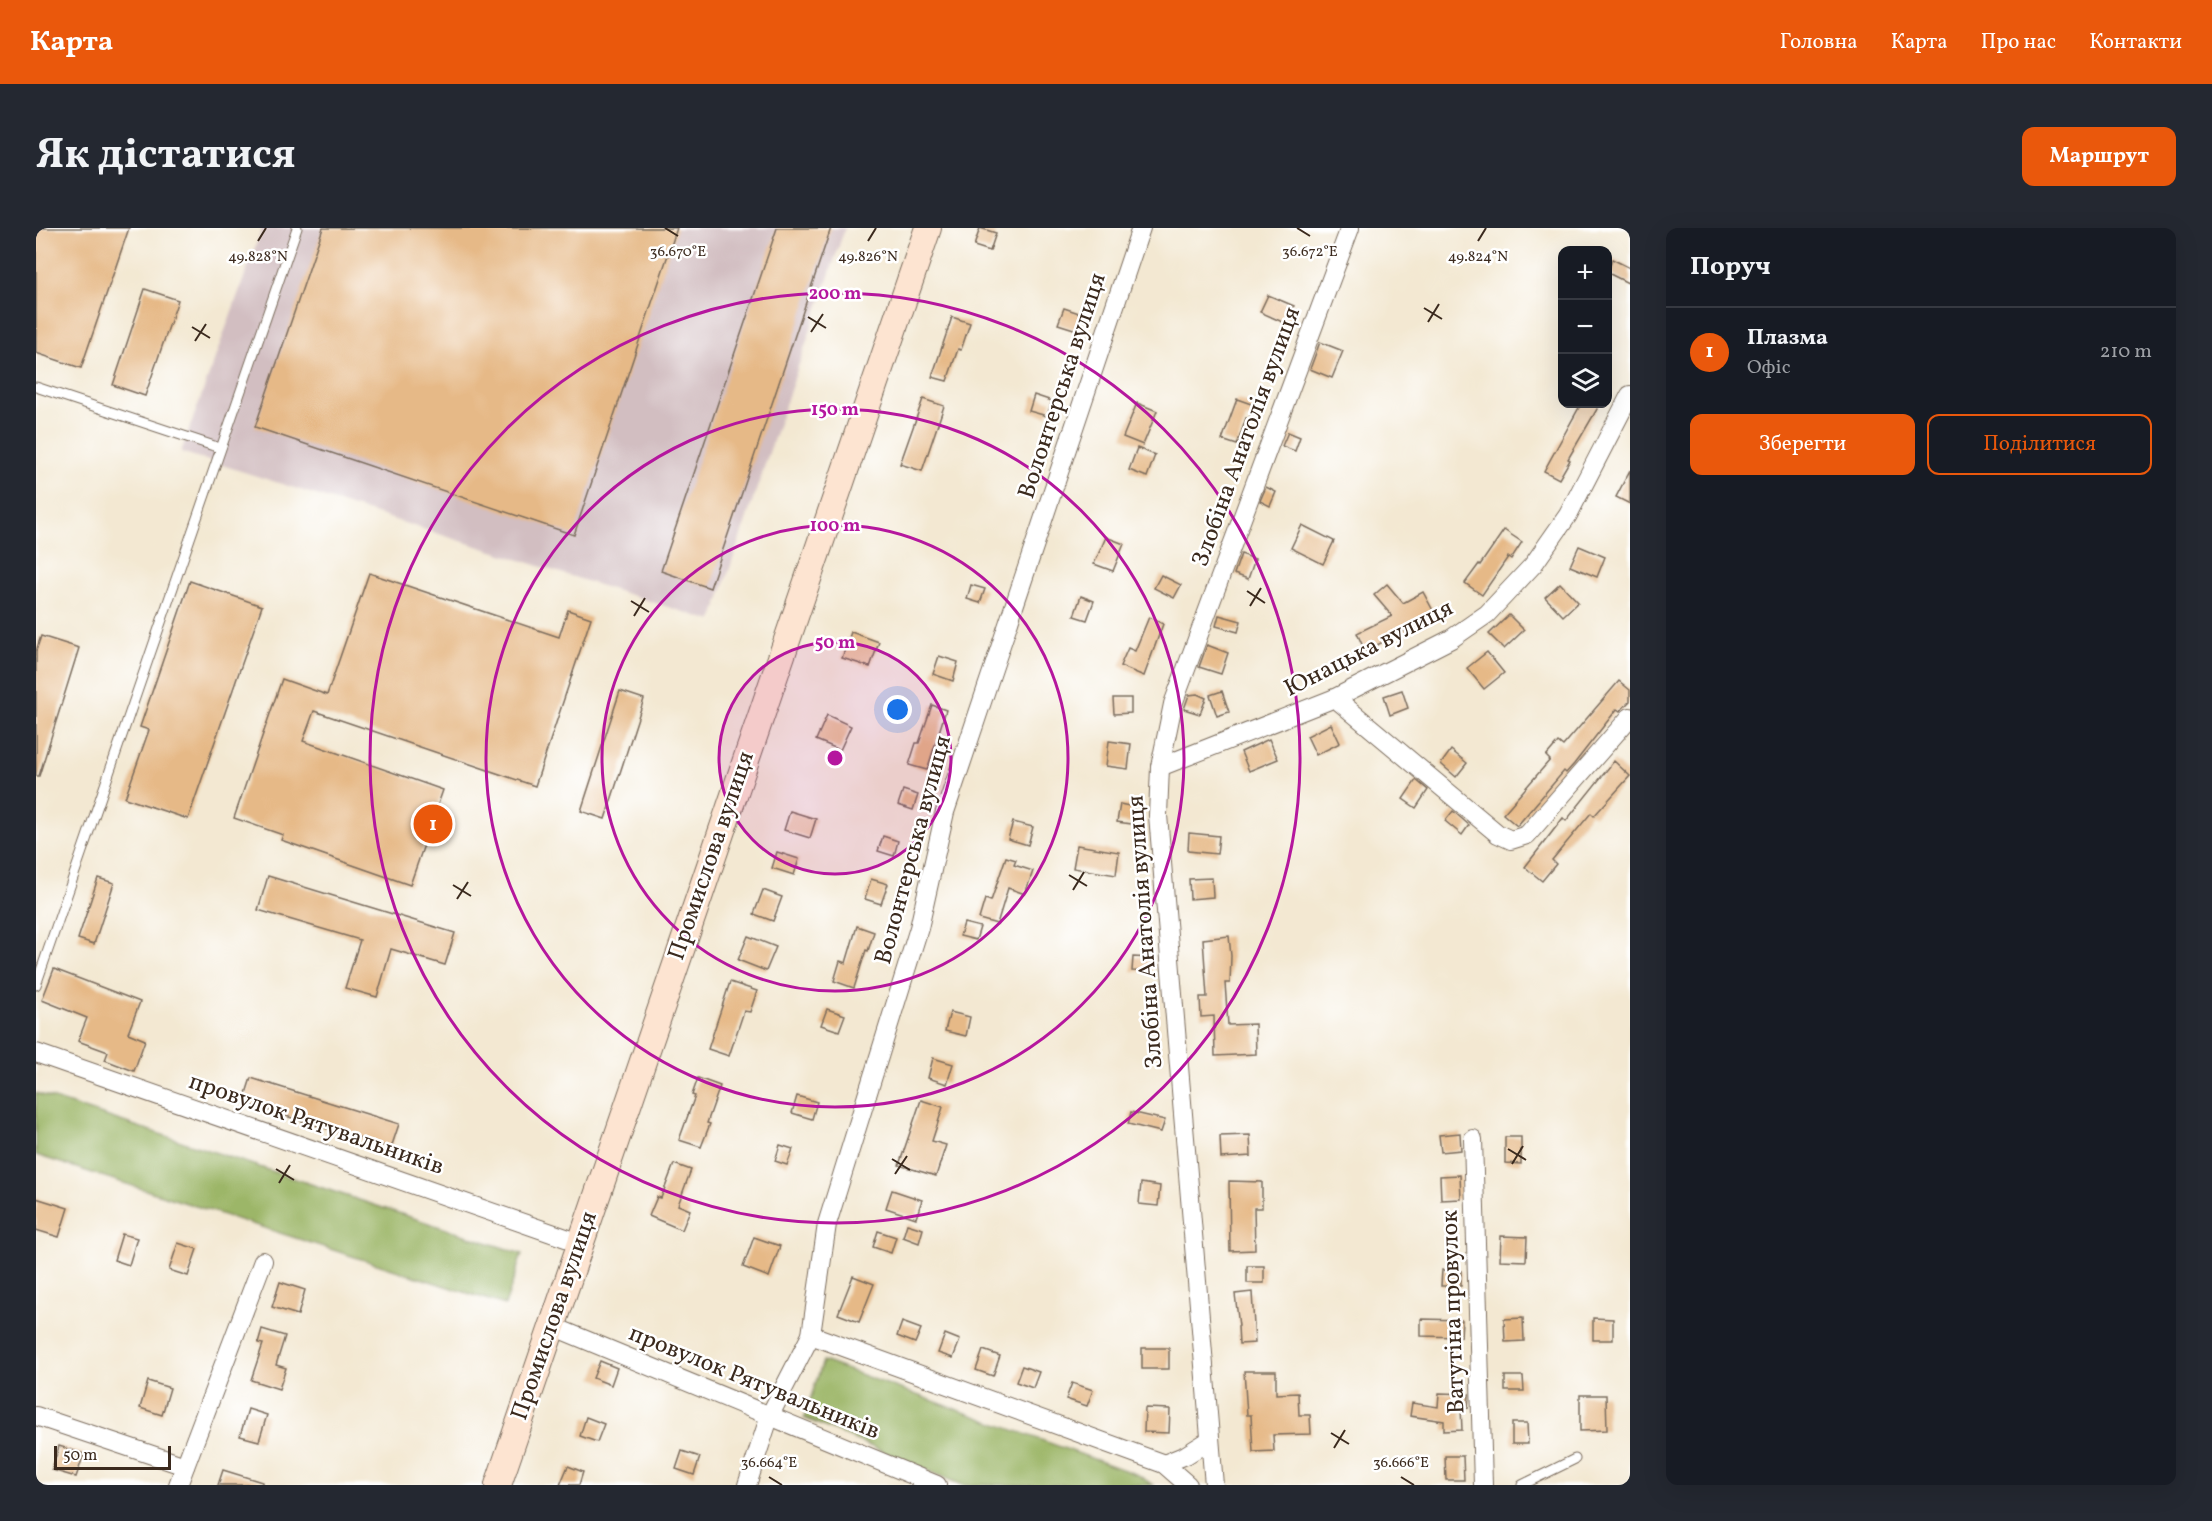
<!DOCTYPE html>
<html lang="uk">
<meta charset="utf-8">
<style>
body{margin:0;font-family:Vollkorn,serif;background:#242831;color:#f1f3f6}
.controls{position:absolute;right:18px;top:18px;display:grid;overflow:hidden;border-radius:12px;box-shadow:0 6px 24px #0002}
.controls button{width:54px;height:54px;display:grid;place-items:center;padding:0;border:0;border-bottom:2px solid #363941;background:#171b24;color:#f1f3f6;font:30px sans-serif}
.scale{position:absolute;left:18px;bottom:15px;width:117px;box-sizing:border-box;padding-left:6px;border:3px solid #3b2a1e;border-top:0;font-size:16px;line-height:21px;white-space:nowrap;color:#3b2a1e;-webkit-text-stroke:4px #fff;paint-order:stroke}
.you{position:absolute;left:862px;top:482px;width:21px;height:21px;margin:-15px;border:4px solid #fff;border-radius:50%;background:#1a73e8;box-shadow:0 0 0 9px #1a73e833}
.badge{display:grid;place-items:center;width:39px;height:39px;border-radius:50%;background:#ea580c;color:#fff;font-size:20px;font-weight:700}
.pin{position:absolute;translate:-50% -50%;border:3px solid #fff;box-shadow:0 2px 6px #0006}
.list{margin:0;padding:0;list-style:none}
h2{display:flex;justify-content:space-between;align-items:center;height:78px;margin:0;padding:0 24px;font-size:26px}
h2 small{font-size:20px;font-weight:400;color:#9ea1a6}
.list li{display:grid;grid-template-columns:39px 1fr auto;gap:18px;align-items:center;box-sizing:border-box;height:90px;padding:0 24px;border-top:2px solid #363941}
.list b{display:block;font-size:22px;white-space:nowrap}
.list p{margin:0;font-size:20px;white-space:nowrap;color:#9ea1a6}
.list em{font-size:20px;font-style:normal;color:#9ea1a6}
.actions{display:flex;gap:12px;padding:18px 24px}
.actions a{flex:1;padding:14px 0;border:2px solid #ea580c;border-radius:12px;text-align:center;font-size:21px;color:#ea580c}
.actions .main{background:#ea580c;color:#fff}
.icon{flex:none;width:33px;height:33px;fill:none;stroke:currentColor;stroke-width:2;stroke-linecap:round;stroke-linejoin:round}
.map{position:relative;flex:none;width:1594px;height:1257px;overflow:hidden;border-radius:12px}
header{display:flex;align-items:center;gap:36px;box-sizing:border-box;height:84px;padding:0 30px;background:#ea580c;color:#fff}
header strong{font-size:28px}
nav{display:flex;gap:33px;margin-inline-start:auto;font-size:21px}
.intro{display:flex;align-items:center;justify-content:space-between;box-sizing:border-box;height:144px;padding:0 36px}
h1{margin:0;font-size:42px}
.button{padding:15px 27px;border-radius:12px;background:#ea580c;color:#fff;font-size:21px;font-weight:700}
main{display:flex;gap:36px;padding:0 36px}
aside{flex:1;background:#171b24;border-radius:12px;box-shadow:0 6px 24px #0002}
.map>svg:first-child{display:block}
.industrial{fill:#d2bec1}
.forest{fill:#9cb667;stroke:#6c7042;stroke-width:1.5}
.building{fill:#e6b987}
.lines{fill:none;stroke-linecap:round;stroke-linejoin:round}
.lane-casing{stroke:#7b6c5d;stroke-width:11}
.street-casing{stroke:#7b6c5d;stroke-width:20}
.secondary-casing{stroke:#7b6c5d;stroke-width:28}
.lane{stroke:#fff;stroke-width:9}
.street{stroke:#fff;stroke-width:18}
.secondary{stroke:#fde4d1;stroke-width:26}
.ticks{fill:none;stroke:#3b2a1e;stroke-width:2}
.ring{fill:none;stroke:#b5179e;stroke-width:3}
.labels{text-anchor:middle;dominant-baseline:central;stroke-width:5;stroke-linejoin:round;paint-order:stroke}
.street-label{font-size:24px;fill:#3b2a1e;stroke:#fff}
.ticks-label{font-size:15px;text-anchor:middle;fill:#3b2a1e;stroke:#fff;stroke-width:5;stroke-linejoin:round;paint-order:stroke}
.centre{fill:#b5179e;stroke:#fff;stroke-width:3}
.ring-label{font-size:18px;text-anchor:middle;font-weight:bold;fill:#b5179e;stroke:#fff;stroke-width:5;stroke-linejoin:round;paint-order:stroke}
</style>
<header>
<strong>Карта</strong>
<nav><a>Головна</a><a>Карта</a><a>Про нас</a><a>Контакти</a></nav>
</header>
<div class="intro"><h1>Як дістатися</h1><a class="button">Маршрут</a></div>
<main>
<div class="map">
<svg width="1594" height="1257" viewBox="0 0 1594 1257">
<rect width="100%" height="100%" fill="#fff"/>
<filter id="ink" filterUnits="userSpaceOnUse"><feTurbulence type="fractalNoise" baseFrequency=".0167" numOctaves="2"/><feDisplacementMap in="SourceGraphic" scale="12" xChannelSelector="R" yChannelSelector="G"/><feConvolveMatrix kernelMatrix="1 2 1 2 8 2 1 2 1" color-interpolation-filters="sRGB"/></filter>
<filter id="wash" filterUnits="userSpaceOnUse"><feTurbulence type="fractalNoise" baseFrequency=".008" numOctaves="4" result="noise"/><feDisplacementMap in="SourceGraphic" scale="24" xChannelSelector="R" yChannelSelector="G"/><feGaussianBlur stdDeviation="1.35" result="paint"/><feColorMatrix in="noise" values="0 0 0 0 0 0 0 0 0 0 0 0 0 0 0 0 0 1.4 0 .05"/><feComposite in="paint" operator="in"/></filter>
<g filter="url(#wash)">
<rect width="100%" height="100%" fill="#f3e8d2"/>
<path class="industrial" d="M 226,0 L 809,0 L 676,393 L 145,224 Z"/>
<g class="forest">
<path d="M 0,865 L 486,1026 L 469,1077 L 0,927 Z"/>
<path d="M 787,1133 L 1102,1247 L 1117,1257 L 926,1257 L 768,1190 Z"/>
</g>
<g id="blocks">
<g class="building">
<path d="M 0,0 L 93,0 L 45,140 L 0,125 Z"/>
<path d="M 287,0 L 641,0 L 538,307 L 219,199 Z"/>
<path d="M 741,0 L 795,0 L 674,360 L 625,343 Z"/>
<path d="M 944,0 L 960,5 L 954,23 L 938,18 Z"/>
<path d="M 1576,31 L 1594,40 L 1594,56 L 1572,45 Z"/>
<path d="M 109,61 L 142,72 L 109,168 L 77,157 Z"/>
<path d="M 1232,67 L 1258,78 L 1251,96 L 1224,84 Z"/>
<path d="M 1028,80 L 1046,86 L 1041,102 L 1022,96 Z"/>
<path d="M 916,89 L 934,95 L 925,122 L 922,121 L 911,153 L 896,149 Z"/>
<path d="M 1284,114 L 1307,123 L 1296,150 L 1274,141 Z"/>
<path d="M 998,167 L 1016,173 L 1011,188 L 993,183 Z"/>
<path d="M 887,171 L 908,178 L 886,243 L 864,236 Z"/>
<path d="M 1201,171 L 1218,177 L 1213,191 L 1210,190 L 1201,217 L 1186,212 Z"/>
<path d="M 1101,175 L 1121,183 L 1107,217 L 1087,209 Z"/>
<path d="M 1545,176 L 1564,176 L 1532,231 L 1534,232 L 1523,251 L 1508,243 Z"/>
<path d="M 1252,204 L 1264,209 L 1259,223 L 1246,218 Z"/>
<path d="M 1101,220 L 1119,227 L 1111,249 L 1093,242 Z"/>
<path d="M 1594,242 L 1594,276 L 1580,269 Z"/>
<path d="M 1230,259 L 1240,264 L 1234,278 L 1224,273 Z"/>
<path d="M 1266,297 L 1298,313 L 1287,336 L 1255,320 Z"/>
<path d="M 1468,302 L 1486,314 L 1475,331 L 1472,329 L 1446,367 L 1429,355 L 1443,336 L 1444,337 Z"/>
<path d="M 1070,309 L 1088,316 L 1077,343 L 1058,336 Z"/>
<path d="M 1543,318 L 1569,329 L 1561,349 L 1534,338 Z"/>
<path d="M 1205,326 L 1219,331 L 1212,351 L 1198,346 Z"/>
<path d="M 333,345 L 523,409 L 532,382 L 555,390 L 499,558 L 278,483 L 267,513 L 407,562 L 374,657 L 245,612 L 247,607 L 198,590 L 246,451 L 291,467 Z"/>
<path d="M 1125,347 L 1145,357 L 1138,370 L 1118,360 Z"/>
<path d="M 154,353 L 226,378 L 152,591 L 89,570 L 113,502 L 104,499 Z"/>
<path d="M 1524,355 L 1542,374 L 1527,388 L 1509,369 Z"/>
<path d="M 1351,356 L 1367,375 L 1387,364 L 1401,390 L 1372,405 L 1371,402 L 1329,423 L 1321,405 L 1356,388 L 1338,367 Z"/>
<path d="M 935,357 L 949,361 L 944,375 L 931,371 Z"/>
<path d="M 1045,368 L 1058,373 L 1051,392 L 1038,388 Z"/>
<path d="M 1183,387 L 1205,393 L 1202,404 L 1180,398 Z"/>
<path d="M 1473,387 L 1488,402 L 1468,421 L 1453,406 Z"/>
<path d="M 1113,389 L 1127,396 L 1108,448 L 1084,438 L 1092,420 L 1099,423 Z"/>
<path d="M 815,404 L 843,414 L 834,439 L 806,430 Z"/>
<path d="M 5,408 L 43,420 L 3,548 L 0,548 L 0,423 Z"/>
<path d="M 1171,417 L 1192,425 L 1185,446 L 1163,439 Z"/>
<path d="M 1451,424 L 1468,445 L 1448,461 L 1431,440 Z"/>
<path d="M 903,428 L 922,434 L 917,453 L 897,446 Z"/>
<path d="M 1583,453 L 1594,462 L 1594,473 L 1584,483 L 1581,481 L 1538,536 L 1530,545 L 1528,543 L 1481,598 L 1467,586 L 1514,532 L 1510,528 L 1522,514 L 1527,518 Z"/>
<path d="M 1366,462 L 1372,480 L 1354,487 L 1348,468 Z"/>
<path d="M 584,463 L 608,471 L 569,591 L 545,583 Z"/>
<path d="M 1186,463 L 1193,484 L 1181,488 L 1174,467 Z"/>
<path d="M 1161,466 L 1170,470 L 1164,486 L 1148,481 L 1153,467 Z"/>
<path d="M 1077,470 L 1095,470 L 1095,485 L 1078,486 Z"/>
<path d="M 896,477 L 910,482 L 891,542 L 873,537 L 880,515 L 883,515 Z"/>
<path d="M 791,487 L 815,498 L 804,522 L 780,512 Z"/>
<path d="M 1295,496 L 1304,515 L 1280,527 L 1271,508 Z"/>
<path d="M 1233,511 L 1242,531 L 1213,543 L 1205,524 Z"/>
<path d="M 1073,513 L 1095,516 L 1092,541 L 1070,538 Z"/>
<path d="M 1415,522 L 1431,535 L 1420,549 L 1405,536 Z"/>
<path d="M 1578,533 L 1594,548 L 1558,588 L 1555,585 L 1516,632 L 1520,636 L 1506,653 L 1489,639 L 1527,590 L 1530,593 Z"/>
<path d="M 1380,552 L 1392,562 L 1380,580 L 1367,571 Z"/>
<path d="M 867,562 L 882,567 L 877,582 L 862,577 Z"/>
<path d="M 1084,576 L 1098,579 L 1095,596 L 1081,594 Z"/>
<path d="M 754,583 L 780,591 L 774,610 L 748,602 Z"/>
<path d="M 1417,583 L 1433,597 L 1426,607 L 1409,593 Z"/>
<path d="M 977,594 L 997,599 L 992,617 L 972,611 Z"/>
<path d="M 1153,605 L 1183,608 L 1181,626 L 1152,623 Z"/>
<path d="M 847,608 L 862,613 L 858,628 L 842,623 Z"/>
<path d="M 1041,617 L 1083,624 L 1080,647 L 1037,640 Z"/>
<path d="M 741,624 L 763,631 L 758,647 L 736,640 Z"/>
<path d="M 970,629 L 980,632 L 978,637 L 997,643 L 989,666 L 972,660 L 961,696 L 943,691 L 949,671 L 955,673 Z"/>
<path d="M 232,648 L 419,705 L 409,737 L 355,721 L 341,769 L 309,760 L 324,712 L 222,682 Z"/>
<path d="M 62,650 L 78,655 L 58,716 L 42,711 Z"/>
<path d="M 1176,650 L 1177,669 L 1154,671 L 1153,651 Z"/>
<path d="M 835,651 L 852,656 L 845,676 L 829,671 Z"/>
<path d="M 727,662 L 746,669 L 737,693 L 718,686 Z"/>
<path d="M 928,695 L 944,699 L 940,712 L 924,708 Z"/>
<path d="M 821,698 L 838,704 L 832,723 L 830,722 L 818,760 L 798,753 L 804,733 L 810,735 Z"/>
<path d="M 712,708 L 740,719 L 730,743 L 702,732 Z"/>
<path d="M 1193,708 L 1195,728 L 1194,755 L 1189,755 L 1192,797 L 1219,796 L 1220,826 L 1179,828 L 1178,788 L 1165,789 L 1164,769 L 1171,769 L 1167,711 Z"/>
<path d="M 1097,729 L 1116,730 L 1115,744 L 1096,743 Z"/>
<path d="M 18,741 L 104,774 L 92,805 L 109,812 L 98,843 L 69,832 L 72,824 L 42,813 L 51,790 L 6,772 Z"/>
<path d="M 694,754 L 721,763 L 714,784 L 708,783 L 693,828 L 672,821 Z"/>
<path d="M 791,781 L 809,787 L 803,803 L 785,797 Z"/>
<path d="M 914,784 L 934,789 L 930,808 L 909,803 Z"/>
<path d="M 897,830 L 917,836 L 911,856 L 892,850 Z"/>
<path d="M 215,850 L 363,896 L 355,920 L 207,875 Z"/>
<path d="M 662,850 L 684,858 L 671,895 L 674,896 L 665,919 L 643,912 L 659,868 L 656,867 Z"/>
<path d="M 761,868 L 781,874 L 776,891 L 756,885 Z"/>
<path d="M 885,872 L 907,879 L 896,913 L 910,917 L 900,948 L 863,937 Z"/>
<path d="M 1095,884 L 1129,892 L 1125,904 L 1092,896 Z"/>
<path d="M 1424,905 L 1425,922 L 1405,924 L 1403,907 Z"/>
<path d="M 1214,907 L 1215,928 L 1185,930 L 1184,908 Z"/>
<path d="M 1469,909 L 1485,909 L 1485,936 L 1469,935 Z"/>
<path d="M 744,917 L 757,921 L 751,937 L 739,933 Z"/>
<path d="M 638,936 L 655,942 L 642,977 L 654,982 L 646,1002 L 613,988 L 621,969 L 625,970 Z"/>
<path d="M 1424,947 L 1425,971 L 1405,972 L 1404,948 Z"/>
<path d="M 1193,953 L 1226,954 L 1226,980 L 1218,980 L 1219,1022 L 1194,1023 Z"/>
<path d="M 1105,955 L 1124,958 L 1122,978 L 1103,976 Z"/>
<path d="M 856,962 L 886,972 L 880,990 L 850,980 Z"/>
<path d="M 0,970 L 32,980 L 23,1009 L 0,1002 Z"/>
<path d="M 871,996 L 887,1001 L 883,1015 L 867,1009 Z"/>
<path d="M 842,1003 L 860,1009 L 855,1025 L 837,1019 Z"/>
<path d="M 86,1006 L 101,1010 L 93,1037 L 78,1032 Z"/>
<path d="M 1465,1008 L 1491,1009 L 1490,1033 L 1464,1032 Z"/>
<path d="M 718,1009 L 744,1018 L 733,1049 L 707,1039 Z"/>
<path d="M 142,1015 L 161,1021 L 152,1048 L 133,1042 Z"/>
<rect x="1211" y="1038" width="17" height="17"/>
<path d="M 1406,1042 L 1425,1043 L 1425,1058 L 1405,1058 Z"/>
<path d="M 817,1048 L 838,1056 L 823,1094 L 802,1086 Z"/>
<path d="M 244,1054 L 269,1062 L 262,1087 L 236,1079 Z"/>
<path d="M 1216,1064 L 1219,1115 L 1203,1116 L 1202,1098 L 1203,1098 L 1199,1066 Z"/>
<path d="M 1487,1090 L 1488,1113 L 1469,1114 L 1468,1091 Z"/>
<path d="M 1557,1090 L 1577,1091 L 1577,1112 L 1557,1112 Z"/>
<path d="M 1385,1091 L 1426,1092 L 1425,1109 L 1385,1108 Z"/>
<path d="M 866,1094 L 885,1101 L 879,1115 L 861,1108 Z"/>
<path d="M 226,1101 L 249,1108 L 240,1137 L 250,1140 L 243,1161 L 215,1152 L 227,1116 L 222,1115 Z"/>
<path d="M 909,1106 L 924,1112 L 917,1130 L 902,1125 Z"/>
<rect x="1106" y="1120" width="27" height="21"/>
<path d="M 947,1122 L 964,1128 L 957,1148 L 940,1142 Z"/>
<path d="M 564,1133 L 581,1140 L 575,1157 L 557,1150 Z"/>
<path d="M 986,1138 L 1003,1144 L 997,1160 L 980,1154 Z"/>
<path d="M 1208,1143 L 1240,1143 L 1240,1166 L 1262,1165 L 1263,1187 L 1274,1187 L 1275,1206 L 1237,1207 L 1238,1223 L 1217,1224 L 1215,1187 L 1211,1187 Z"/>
<path d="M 1469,1148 L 1487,1148 L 1488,1163 L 1469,1163 Z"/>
<path d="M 112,1153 L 134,1160 L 126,1187 L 104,1180 Z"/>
<path d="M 1036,1155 L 1057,1162 L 1051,1178 L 1030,1171 Z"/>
<path d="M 1403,1165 L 1433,1166 L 1432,1180 L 1425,1180 L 1426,1202 L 1408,1203 L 1408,1193 L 1374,1188 L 1376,1175 L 1402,1179 Z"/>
<path d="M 1544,1167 L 1570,1167 L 1571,1202 L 1544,1203 Z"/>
<path d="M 1109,1180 L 1134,1181 L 1133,1205 L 1108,1204 Z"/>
<path d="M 212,1181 L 231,1187 L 223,1213 L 204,1208 Z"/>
<path d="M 550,1189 L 568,1196 L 561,1214 L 544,1208 Z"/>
<path d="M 1476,1195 L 1491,1195 L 1492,1216 L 1476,1216 Z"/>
<path d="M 23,1218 L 48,1226 L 40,1249 L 16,1242 Z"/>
<path d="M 646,1223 L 664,1229 L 658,1247 L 640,1241 Z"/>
<path d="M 1409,1228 L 1427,1228 L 1428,1252 L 1410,1252 Z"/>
<path d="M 532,1238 L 547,1244 L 543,1257 L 524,1257 Z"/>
<path d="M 187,1242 L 226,1254 L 226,1257 L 182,1257 Z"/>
</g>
</g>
</g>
<g filter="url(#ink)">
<use href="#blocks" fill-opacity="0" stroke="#7b6c5d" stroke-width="1.5"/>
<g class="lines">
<g class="lane-casing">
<g id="lane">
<path d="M 0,159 L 184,220"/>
<path d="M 0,757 L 261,0"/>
<path d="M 1486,1257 L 1539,1231"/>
</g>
</g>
<g class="street-casing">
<g id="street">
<path d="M 1299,470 L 1462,606 L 1475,612 L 1491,607 L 1594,489"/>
<path d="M 1124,539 L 1299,470 L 1415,411 L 1451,386 L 1497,337 L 1532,287 L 1594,167"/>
<path d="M 0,825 L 544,1015"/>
<path d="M 1437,911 L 1447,1257"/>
<path d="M 516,1098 L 901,1257"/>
<path d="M 775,1107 L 1128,1236 L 1152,1257"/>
<path d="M 0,1188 L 149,1238"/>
<path d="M 1128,1236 L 1150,1227 L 1174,1212"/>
<path d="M 142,1257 L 227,1033"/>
<path d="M 711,1257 L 734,1187 L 775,1107 L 791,996 L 883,700 L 909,584 L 1105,0"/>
<path d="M 1178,1257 L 1122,587 L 1124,539 L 1137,476 L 1314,0"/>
</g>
</g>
<g class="secondary-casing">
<path id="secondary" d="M 462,1257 L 892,0"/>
</g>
<use href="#lane" class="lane"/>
<use href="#street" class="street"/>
<use href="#secondary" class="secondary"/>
</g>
</g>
<path class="ticks" d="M 629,0 L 642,8M 1261,0 L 1274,8M 222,13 L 230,0M 832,13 L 840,0M 1442,13 L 1450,0M 1388,80 L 1406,91M 772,89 L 790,100M 1392,94 L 1403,76M 156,99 L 174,110M 775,104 L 787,86M 159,113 L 170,96M 1211,363 L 1229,375M 595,373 L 613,384M 1214,378 L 1225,360M 598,388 L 609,370M 1033,647 L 1051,658M 417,657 L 435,668M 1037,662 L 1048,644M 421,671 L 432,654M 1472,921 L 1490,932M 856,931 L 874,942M 1476,936 L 1487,918M 240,941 L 258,952M 859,946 L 871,928M 243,955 L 254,937M 1295,1205 L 1313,1216M 1298,1220 L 1309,1202M 733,1249 L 746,1257M 1365,1249 L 1378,1257"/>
<circle cx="799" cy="530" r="116" fill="#b5179e" fill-opacity=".12"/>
<g class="ring">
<circle cx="799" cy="530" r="116"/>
<circle cx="799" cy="530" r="233"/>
<circle cx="799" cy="530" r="349"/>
<circle cx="799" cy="530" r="465"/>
</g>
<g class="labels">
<g class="street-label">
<text transform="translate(1027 158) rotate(-72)">Волонтерська вулиця</text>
<text transform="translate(1211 209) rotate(-70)">Злобіна Анатолія вулиця</text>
<text transform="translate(1333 421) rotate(-27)">Юнацька вулиця</text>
<text transform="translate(878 622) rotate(-75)">Волонтерська вулиця</text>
<text transform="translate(676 628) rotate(-71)">Промислова вулиця</text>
<text transform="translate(1110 704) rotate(-94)">Злобіна Анатолія вулиця</text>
<text transform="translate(280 897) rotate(19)">провулок Рятувальників</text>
<text transform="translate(1418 1084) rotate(-92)">Ватутіна провулок</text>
<text transform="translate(519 1088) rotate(-71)">Промислова вулиця</text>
<text transform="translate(718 1155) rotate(22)">провулок Рятувальників</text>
</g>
</g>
<g class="ticks-label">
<text x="642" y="28">36.670°E</text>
<text x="1274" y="28">36.672°E</text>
<text x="222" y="33">49.828°N</text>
<text x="832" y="33">49.826°N</text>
<text x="1442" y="33">49.824°N</text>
<text x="733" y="1239">36.664°E</text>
<text x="1365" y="1239">36.666°E</text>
</g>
<circle cx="799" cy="530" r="9" class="centre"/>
<g class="ring-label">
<text x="799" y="71">200 m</text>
<text x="799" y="187">150 m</text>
<text x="799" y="303">100 m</text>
<text x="799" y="420">50 m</text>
</g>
</svg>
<div class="controls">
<button>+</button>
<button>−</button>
<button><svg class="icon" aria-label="layers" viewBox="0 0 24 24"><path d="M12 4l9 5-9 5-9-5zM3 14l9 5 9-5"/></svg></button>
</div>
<div class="scale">50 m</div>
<div class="you"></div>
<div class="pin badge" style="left:397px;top:596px">1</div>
</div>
<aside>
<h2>Поруч<small></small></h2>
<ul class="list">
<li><span class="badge">1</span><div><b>Плазма</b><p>Офіс</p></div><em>210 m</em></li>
</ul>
<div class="actions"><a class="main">Зберегти</a><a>Поділитися</a></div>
</aside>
</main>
